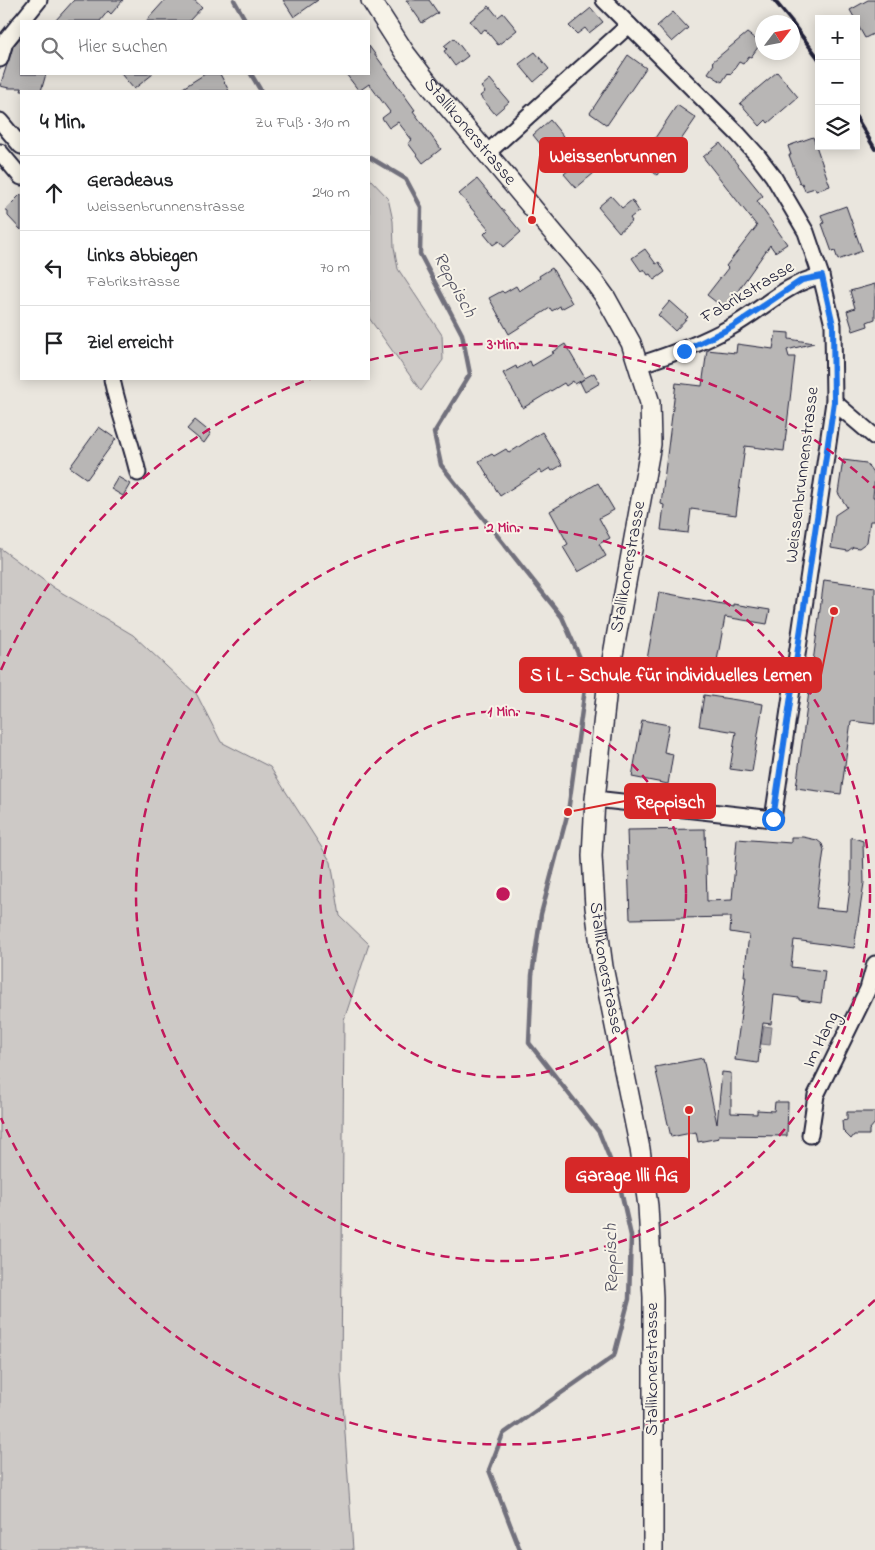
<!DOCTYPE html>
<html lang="de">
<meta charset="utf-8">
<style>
body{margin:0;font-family:"Indie Flower",sans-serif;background:#f2f2f2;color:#202124}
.controls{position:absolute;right:15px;top:15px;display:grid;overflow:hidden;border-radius:0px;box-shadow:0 2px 12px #0003}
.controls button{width:45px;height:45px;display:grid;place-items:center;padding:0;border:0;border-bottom:1px solid #e0e0e0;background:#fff;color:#202124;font:25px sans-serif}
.compass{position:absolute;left:755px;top:15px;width:45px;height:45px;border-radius:50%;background:#fff;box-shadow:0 2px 12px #0003;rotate:58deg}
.stop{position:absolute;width:15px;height:15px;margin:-11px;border:4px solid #1a73e8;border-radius:50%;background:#fff}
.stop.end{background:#1a73e8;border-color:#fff;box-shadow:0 1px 5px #0008}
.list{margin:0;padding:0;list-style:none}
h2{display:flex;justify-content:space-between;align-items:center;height:65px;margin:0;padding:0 20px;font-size:21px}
h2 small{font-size:16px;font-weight:400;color:#757577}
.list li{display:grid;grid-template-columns:32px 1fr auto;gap:15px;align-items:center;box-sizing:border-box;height:75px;padding:0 20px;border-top:1px solid #e0e0e0}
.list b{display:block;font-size:19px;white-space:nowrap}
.list p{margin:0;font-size:16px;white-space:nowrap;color:#757577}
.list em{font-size:16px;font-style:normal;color:#757577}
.icon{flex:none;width:28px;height:28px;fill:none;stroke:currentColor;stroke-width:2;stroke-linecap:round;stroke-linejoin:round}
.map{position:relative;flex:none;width:875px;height:1550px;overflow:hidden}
.search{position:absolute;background:#fff;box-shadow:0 2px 12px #0003;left:20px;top:20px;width:350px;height:55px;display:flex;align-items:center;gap:12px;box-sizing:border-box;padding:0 18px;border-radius:0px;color:#757577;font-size:19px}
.panel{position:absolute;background:#fff;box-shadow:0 2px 12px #0003;left:20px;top:90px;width:350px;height:290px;border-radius:0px}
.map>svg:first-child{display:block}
.green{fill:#cdc9c6;stroke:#787680}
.water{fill:#a6a3a6;stroke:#716f7b}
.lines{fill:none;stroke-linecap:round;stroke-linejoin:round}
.stream{stroke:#716f7b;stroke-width:4.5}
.building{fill:#b8b6b5;stroke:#22223b}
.minor-casing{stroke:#22223b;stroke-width:19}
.tertiary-casing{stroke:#22223b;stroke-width:22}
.minor{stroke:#f7f3e8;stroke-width:15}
.tertiary{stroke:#f7f3e8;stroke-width:19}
.rail{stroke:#22223b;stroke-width:4}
.route{stroke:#1a73e8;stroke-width:6}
.ring{fill:none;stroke:#c2185b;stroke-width:2.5;stroke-dasharray:9 6}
.labels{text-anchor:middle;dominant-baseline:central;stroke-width:4;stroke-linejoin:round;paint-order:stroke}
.street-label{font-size:18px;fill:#22223b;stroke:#f7f3e8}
.water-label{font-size:19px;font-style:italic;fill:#504f60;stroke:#f7f3e8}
.centre{fill:#c2185b;stroke:#f7f3e8;stroke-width:2.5}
.ring-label{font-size:15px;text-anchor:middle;font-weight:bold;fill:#c2185b;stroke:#f7f3e8;stroke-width:4;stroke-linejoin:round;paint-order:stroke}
.leader{fill:none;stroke:#d62828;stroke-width:2}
.callout-dot{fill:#d62828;stroke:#f7f3e8;stroke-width:2}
.callout{fill:#d62828;stroke:#d62828;stroke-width:2}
.callout-label{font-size:19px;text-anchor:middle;font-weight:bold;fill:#fff}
</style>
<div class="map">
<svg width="875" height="1550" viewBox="0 0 875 1550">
<rect width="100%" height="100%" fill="#eae6de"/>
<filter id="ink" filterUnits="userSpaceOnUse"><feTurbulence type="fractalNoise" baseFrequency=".02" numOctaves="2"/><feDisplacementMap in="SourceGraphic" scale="10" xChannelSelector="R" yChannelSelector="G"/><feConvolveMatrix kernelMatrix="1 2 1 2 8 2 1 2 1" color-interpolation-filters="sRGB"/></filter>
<g filter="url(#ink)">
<g class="green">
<path d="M 369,178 L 388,198 L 393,221 L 394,247 L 398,269 L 442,335 L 443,360 L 421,391 L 369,318 Z"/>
<path d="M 0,548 L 54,588 L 133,635 L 197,695 L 221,742 L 270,767 L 331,862 L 340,916 L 369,944 L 344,1020 L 341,1375 L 353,1550 L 0,1550 Z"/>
</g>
<path class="water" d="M 764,1026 L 772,1027 L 770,1045 L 761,1044 Z"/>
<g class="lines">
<g class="stream">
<path d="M 234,0 L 246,21"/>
<path d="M 251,74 L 261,91"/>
<path d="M 369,157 L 406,179 L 421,207 L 420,254 L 462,334 L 470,374 L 434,433 L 441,465 L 562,617 L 587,674 L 568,812 L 541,914 L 532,975 L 529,1043 L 599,1132 L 619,1182 L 631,1236 L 629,1299 L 614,1356 L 503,1434 L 489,1470 L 520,1550"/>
</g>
</g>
<g class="building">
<path d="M 74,0 L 123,0 L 111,14 L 108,11 L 100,21 L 55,21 Z"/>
<path d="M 165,0 L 194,0 L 202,7 L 189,21 L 146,21 Z"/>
<path d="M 283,0 L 318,0 L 294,17 Z"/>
<path d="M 406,0 L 429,0 L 438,13 L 422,23 Z"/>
<path d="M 868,0 L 875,0 L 875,33 L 865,38 L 856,22 L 856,19 L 855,19 L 850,10 Z"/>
<path d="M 489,6 L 498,17 L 503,13 L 517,30 L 498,45 L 485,29 L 480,33 L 470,21 Z"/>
<path d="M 591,8 L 603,22 L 589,33 L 585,28 L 577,34 L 569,26 Z"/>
<path d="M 673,12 L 688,28 L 672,42 L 657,26 Z"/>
<path d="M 747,33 L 761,43 L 751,57 L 749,56 L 743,64 L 739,62 L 730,75 L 728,73 L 722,82 L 708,73 L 714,64 L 712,62 Z"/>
<path d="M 21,37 L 21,74 L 46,74 L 41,91 L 21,91 L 22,88 L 9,88 L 0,86 L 13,46 Z"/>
<path d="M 454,38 L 468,56 L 455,66 L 444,51 L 447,49 L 444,46 Z"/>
<path d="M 369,46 L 415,110 L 413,111 L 441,149 L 423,163 L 408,143 L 412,140 L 398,122 L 389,128 L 382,118 L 390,112 L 369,84 L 359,91 L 346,74 L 369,74 Z"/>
<path d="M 535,52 L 549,69 L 534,82 L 519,64 Z"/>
<path d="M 628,55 L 646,68 L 607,125 L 590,113 Z"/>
<path d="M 777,72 L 798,97 L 768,123 L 766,120 L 760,126 L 740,103 Z"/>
<path d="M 121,74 L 153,74 L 134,89 Z"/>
<path d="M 205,74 L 220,74 L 229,91 L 178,91 Z"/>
<path d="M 490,79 L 509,102 L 495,114 L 480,96 L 485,92 L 481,87 Z"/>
<path d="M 677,105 L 696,118 L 657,175 L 639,162 Z"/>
<path d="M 550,120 L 563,136 L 546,151 L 533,135 Z"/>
<path d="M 813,137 L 830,186 L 816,191 L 815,188 L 805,191 L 802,183 L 800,184 L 789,155 L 791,155 L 788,146 Z"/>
<path d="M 720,143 L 763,196 L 757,201 L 787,244 L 775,252 L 770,245 L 725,309 L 707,295 L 728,268 L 726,266 L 757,226 L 703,157 Z"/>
<path d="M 582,159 L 594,173 L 576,188 L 564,174 Z"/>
<path d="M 477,179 L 521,232 L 504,247 L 499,241 L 493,245 L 484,234 L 489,229 L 459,194 Z"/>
<path d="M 21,194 L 21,230 L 8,216 L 8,212 L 5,210 Z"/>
<path d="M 611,196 L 622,208 L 632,200 L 639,211 L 630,218 L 632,221 L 619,232 L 598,207 Z"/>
<path d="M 846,206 L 862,251 L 838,260 L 835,251 L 832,252 L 822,224 L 824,223 L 821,215 Z"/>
<path d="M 645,249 L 656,264 L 659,262 L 665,272 L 654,280 L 650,274 L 648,275 L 644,269 L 641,271 L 632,258 Z"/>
<path d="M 552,268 L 572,303 L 561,309 L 560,306 L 552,311 L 550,308 L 509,334 L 489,298 L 502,291 L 504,293 L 516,286 L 519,291 L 540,278 L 539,276 Z"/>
<path d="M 875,284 L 875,319 L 867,322 L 868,326 L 853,331 L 847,311 L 855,308 L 850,291 Z"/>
<path d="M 670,301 L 688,317 L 675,331 L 658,315 Z"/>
<path d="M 776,332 L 789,333 L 789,339 L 814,343 L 787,350 L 789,357 L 795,357 L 784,451 L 745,446 L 736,515 L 691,509 L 688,533 L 661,530 L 664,505 L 661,504 L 676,383 L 702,386 L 707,350 L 736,353 L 737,344 L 773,349 Z"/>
<path d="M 565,344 L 585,378 L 594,373 L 600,383 L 585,392 L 580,382 L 584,379 L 575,384 L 573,381 L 566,386 L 564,383 L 523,408 L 503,373 L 516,366 L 517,369 L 530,361 L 532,366 L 554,353 L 552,352 Z"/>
<path d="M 195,420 L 211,433 L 204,443 L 187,429 Z"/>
<path d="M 99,427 L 116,439 L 87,479 L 70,467 Z"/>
<path d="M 542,432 L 562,465 L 552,471 L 550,468 L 542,473 L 540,470 L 500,496 L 479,461 L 492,454 L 494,456 L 506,449 L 509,453 Z"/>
<path d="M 843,460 L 866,463 L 875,475 L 873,497 L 875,497 L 875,521 L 870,521 L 867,542 L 859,548 L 853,547 L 848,551 L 831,548 L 835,515 L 847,507 L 838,493 Z"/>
<path d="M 118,477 L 130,484 L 123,496 L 111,489 Z"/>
<path d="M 598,483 L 614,510 L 599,518 L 610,538 L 599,544 L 606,556 L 578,572 L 563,547 L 568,544 L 550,511 Z"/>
<path d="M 824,580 L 875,587 L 875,724 L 851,721 L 841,794 L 796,788 Z"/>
<path d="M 659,592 L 733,606 L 733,604 L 770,610 L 767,624 L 725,617 L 714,677 L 646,665 Z"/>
<path d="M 704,695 L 763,704 L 752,772 L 730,769 L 736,732 L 699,726 Z"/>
<path d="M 642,720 L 669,725 L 664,752 L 673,754 L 668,784 L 632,777 Z"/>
<path d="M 700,829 L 705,829 L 707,901 L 732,900 L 737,839 L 791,843 L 791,837 L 803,837 L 817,840 L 822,844 L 824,850 L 816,908 L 847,911 L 851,881 L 851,837 L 863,841 L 864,883 L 854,948 L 794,940 L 791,967 L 825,971 L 821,1003 L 799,1000 L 799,998 L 774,995 L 771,1024 L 763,1023 L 758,1063 L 735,1060 L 746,976 L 744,976 L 749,935 L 730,932 L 731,917 L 630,919 L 627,830 Z"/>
<path d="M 703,1058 L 717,1124 L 722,1072 L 731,1073 L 731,1113 L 757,1114 L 757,1110 L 774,1111 L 775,1102 L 788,1102 L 787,1136 L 718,1135 L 719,1138 L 698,1142 L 696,1132 L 671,1137 L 655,1067 Z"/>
<path d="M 847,1112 L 875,1112 L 875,1123 L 869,1130 L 869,1135 L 854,1135 L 851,1139 L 843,1131 L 842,1121 L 847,1120 Z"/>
</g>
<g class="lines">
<g class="minor-casing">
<g id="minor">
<path d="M 22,21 L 39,0"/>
<path d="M 0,59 L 5,42 L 21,22"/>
<path d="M 0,121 L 21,146"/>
<path d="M 0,152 L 21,177"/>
<path d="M 487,153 L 629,25"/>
<path d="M 638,365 C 670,355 701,344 731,327 C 762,310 786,283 821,276"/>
<path d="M 112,379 C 118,411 131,441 138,473"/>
<path d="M 834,402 L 875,437"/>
<path d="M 595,799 L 773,819 L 834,402 L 833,325 L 821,276 L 806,232 L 773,176 L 757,155 L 738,134 L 604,0"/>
<path d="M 810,1135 L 816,1095 L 868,989 L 875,964"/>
</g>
</g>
<g class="tertiary-casing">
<g id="tertiary">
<path id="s1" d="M 371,0 L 405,53 L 432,88 L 593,280 L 606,298 L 631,343 L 650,403 L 651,444 L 607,688 L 595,799 L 592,856 L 595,907 L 603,967 L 640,1149 L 648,1206 L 653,1297 L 653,1550"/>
</g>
</g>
<use href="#minor" class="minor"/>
<use href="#tertiary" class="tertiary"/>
<g class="rail">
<path d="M 774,0 L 792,22"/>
<path d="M 792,23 L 819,59"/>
<path d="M 856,117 L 875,149"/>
</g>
</g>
</g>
<g class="lines" filter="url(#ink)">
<path class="route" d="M 684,351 L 732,327 L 802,280 L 822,276 L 833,325 L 834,402 L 773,819"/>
</g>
<g class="ring">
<circle cx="503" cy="894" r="183"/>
<circle cx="503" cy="894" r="367"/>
<path d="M875 1300A550 550 0 0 1 1 1118M1 670A550 550 0 0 1 310 379M370 360A550 550 0 0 1 875 488"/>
</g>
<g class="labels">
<g class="street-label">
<text stroke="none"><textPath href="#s1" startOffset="165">Stallikonerstrasse</textPath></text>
<text transform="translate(748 293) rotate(-31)">Fabrikstrasse</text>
<text transform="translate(803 475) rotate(-83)">Weissenbrunnenstrasse</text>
<text transform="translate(629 567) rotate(-80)">Stallikonerstrasse</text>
<text stroke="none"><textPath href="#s1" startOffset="1065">Stallikonerstrasse</textPath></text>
<text transform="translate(822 1040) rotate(-64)">Im Hang</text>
<text transform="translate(653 1369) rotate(-90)">Stallikonerstrasse</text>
</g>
<g class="water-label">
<text transform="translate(454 285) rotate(62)">Reppisch</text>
<text transform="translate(612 1259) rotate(-91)">Reppisch</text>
</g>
</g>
<circle cx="503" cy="894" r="8" class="centre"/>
<g class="ring-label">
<text x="503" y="349">3 Min.</text>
<text x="503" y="532">2 Min.</text>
<text x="503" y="716">1 Min.</text>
</g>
<path class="leader" d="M532 220L540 155M834 611L821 675M568 812L625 801M689 1110L689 1175"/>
<g class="callout-dot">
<circle cx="532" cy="220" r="5"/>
<circle cx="834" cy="611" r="5"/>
<circle cx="568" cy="812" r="5"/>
<circle cx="689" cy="1110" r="5"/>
</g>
<g class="callout">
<rect x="540" y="138" width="147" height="34" rx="5"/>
<rect x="520" y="658" width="301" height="34" rx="5"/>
<rect x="625" y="784" width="90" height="34" rx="5"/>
<rect x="566" y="1158" width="123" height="34" rx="5"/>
</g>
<g class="callout-label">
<text x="613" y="162">Weissenbrunnen</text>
<text x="671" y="681">S i L - Schule für individuelles Lernen</text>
<text x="670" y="808">Reppisch</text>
<text x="627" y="1181">Garage Illi AG</text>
</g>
</svg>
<div class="controls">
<button>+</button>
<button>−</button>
<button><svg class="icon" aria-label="layers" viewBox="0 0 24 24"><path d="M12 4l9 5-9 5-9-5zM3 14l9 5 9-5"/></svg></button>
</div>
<svg class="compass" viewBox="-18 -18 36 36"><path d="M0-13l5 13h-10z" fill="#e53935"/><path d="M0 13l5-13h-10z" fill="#757577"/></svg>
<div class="stop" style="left:773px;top:819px"></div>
<div class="stop end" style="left:684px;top:351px"></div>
<div class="search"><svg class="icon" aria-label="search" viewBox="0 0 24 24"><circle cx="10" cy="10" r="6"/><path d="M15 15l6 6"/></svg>Hier suchen</div>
<section class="panel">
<h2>4 Min.<small>Zu Fuß · 310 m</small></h2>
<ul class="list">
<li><svg class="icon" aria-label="ahead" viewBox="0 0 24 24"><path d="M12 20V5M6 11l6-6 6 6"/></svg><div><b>Geradeaus</b><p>Weissenbrunnenstrasse</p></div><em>240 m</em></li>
<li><svg class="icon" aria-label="left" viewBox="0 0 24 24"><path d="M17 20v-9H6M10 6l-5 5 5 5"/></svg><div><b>Links abbiegen</b><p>Fabrikstrasse</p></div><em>70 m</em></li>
<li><svg class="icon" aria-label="arrive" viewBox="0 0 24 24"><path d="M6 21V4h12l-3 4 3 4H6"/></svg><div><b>Ziel erreicht</b></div></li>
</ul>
</section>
</div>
